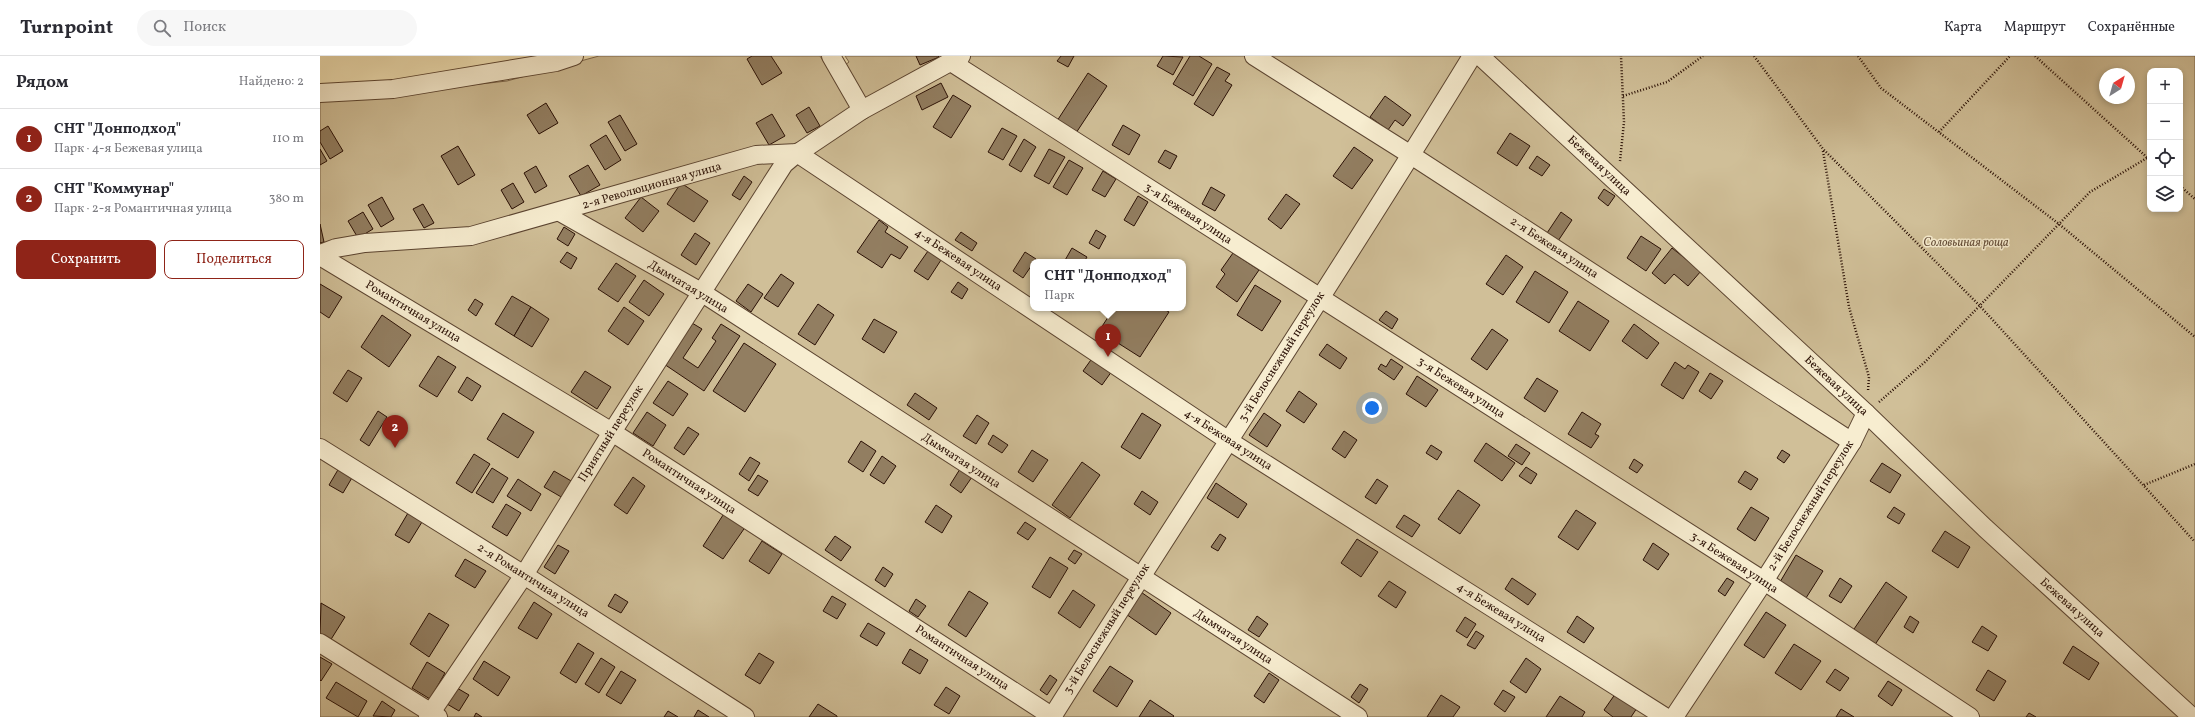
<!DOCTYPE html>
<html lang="ru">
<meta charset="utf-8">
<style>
body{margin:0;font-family:Vollkorn,serif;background:#f7f7f7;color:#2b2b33}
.controls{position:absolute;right:12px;top:12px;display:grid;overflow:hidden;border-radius:8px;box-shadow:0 2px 6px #0003}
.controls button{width:36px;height:36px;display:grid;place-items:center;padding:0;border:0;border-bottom:1px solid #e1e1e2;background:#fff;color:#2b2b33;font:20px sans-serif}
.compass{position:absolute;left:1779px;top:12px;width:36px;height:36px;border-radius:50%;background:#fff;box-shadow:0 2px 6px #0003;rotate:37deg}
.you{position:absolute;left:1052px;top:352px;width:14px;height:14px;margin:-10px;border:3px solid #fff;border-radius:50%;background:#1a73e8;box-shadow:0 0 0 6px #1a73e833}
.badge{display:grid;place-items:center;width:26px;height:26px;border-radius:50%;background:#8f2418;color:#fff;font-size:13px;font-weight:700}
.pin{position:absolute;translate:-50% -33px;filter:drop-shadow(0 1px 2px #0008)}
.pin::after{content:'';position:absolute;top:21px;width:14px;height:12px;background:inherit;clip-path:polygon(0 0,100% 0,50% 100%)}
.popup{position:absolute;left:710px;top:203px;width:156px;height:52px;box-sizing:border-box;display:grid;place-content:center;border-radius:8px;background:#fff;filter:drop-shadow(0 1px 3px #0005);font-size:13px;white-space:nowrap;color:#7c7c81}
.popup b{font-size:15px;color:#2b2b33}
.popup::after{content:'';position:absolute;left:50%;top:100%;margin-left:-8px;border:8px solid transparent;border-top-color:#fff}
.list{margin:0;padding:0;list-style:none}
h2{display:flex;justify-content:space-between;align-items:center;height:52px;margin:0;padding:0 16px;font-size:17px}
h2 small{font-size:13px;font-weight:400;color:#7c7c81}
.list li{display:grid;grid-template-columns:26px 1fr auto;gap:12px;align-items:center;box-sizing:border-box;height:60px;padding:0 16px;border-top:1px solid #e1e1e2}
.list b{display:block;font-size:15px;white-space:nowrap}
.list p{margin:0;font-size:13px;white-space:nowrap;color:#7c7c81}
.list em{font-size:13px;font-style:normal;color:#7c7c81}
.actions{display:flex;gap:8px;padding:12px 16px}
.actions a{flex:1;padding:9px 0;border:1px solid #8f2418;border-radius:8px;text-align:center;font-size:14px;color:#8f2418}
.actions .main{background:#8f2418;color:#fff}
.icon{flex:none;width:22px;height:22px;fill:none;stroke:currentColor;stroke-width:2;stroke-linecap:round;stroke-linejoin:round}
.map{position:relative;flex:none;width:1875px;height:661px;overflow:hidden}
header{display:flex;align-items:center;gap:24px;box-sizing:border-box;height:56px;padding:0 20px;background:#fff;border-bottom:1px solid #e1e1e2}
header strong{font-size:19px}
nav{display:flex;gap:22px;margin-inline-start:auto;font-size:14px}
.search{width:280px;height:36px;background:#f7f7f7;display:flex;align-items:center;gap:10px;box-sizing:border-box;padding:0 14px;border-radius:22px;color:#7c7c81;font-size:15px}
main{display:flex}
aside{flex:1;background:#fff}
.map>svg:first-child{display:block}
.green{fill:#d0bf98;stroke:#7d684e;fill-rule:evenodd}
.building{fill:#927e61;stroke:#2a1005}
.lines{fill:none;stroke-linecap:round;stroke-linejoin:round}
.minor-casing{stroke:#5c4531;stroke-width:20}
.path{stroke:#2a1005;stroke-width:2.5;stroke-dasharray:1 2;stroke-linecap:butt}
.minor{stroke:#f7edd0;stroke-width:18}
.labels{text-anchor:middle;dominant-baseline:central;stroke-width:3;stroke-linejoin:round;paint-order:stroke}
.street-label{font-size:12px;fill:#2a1005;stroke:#f7edd0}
.park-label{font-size:12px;font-style:italic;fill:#644d38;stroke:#f7edd0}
</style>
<header>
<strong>Turnpoint</strong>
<div class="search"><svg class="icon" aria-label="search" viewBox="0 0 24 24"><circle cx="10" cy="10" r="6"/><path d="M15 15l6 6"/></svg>Поиск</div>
<nav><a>Карта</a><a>Маршрут</a><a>Сохранённые</a></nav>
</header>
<main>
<aside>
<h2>Рядом<small>Найдено: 2</small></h2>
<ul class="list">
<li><span class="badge">1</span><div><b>СНТ &quot;Донподход&quot;</b><p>Парк · 4-я Бежевая улица</p></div><em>110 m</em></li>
<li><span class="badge">2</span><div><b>СНТ &quot;Коммунар&quot;</b><p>Парк · 2-я Романтичная улица</p></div><em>380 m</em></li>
</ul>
<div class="actions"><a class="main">Сохранить</a><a>Поделиться</a></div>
</aside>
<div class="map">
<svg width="1875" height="661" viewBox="0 0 1875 661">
<rect width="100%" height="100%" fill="#f2e3b6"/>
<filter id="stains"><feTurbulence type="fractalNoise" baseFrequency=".005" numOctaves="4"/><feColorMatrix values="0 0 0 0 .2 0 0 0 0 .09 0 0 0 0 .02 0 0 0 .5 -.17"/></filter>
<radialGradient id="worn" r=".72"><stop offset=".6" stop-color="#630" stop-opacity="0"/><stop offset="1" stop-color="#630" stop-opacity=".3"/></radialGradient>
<path class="green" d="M 279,0 L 500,0 L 512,19 L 529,6 L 525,0 L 1875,0 L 1875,661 L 0,661 L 0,46 L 187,25 ZM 1830,15 L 1860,15 L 1860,153 L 1830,153 ZM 1785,18 L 1809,18 L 1809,42 L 1785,42 ZM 713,206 L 863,206 L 863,252 L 713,252 Z"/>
<g class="building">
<path d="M 432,0 L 451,0 L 462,17 L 442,29 L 427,3 Z"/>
<path d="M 596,0 L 618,0 L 619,1 L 600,9 Z"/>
<path d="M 741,0 L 754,0 L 748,11 L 737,5 Z"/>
<path d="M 843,0 L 863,1 L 853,19 L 837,10 Z"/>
<path d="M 870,0 L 879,0 L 892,8 L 873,40 L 853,28 Z"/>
<path d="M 897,11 L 910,18 L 905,25 L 912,29 L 893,60 L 874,48 Z"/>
<path d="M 768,17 L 787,30 L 756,77 L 737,65 Z"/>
<path d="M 621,27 L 628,41 L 602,54 L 596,40 Z"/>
<path d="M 633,39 L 651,50 L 631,82 L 613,71 Z"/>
<path d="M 1065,40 L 1091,59 L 1083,70 L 1075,64 L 1068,74 L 1050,61 Z"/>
<path d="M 226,47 L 238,67 L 219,78 L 207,59 Z"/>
<path d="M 489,51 L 500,70 L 487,77 L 476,59 Z"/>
<path d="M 452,58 L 465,80 L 449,89 L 436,67 Z"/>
<path d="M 300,59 L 317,88 L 305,95 L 288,66 Z"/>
<path d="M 803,69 L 820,79 L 809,99 L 792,89 Z"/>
<path d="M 8,70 L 23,95 L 10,103 L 0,86 L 0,75 Z"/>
<path d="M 682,72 L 697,80 L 683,104 L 668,96 Z"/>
<path d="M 1190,77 L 1210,90 L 1197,110 L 1177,97 Z"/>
<path d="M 286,79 L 301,104 L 285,114 L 270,89 Z"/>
<path d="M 704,83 L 716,91 L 701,116 L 689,109 Z"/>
<path d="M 138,90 L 155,119 L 138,129 L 121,100 Z"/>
<path d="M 1034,91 L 1053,104 L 1032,133 L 1013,120 Z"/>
<path d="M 0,93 L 7,105 L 0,109 Z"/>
<path d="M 729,93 L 745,101 L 729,128 L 714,120 Z"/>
<path d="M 845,94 L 857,100 L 850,113 L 838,106 Z"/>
<path d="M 1217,100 L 1230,109 L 1222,120 L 1209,112 Z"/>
<path d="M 749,104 L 763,112 L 747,139 L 733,131 Z"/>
<path d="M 268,109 L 280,129 L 261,140 L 249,120 Z"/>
<path d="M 216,110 L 227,130 L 215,137 L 204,117 Z"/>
<path d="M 783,115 L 796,123 L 785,141 L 772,134 Z"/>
<path d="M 424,120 L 432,126 L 420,144 L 412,139 Z"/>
<path d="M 193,127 L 204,146 L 192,153 L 181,134 Z"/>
<path d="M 361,127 L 388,145 L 374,166 L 347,148 Z"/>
<path d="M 891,131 L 905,139 L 895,155 L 882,148 Z"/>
<path d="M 1284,133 L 1295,140 L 1288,150 L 1278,142 Z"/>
<path d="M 966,138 L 980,148 L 961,173 L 948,163 Z"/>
<path d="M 818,140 L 828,146 L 814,170 L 804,164 Z"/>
<path d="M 62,141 L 74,163 L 61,171 L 48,149 Z"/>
<path d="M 321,141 L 339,155 L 323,176 L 305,162 Z"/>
<path d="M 103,148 L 114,167 L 104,172 L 93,153 Z"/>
<path d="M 43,156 L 53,173 L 38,182 L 28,165 Z"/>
<path d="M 1241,156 L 1252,164 L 1238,185 L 1227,177 Z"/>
<path d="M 559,164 L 568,171 L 565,176 L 588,191 L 580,203 L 571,198 L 562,212 L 537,196 Z"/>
<path d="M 0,168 L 4,186 L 0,187 Z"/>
<path d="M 244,171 L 255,178 L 248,190 L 237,183 Z"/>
<path d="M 776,174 L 786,180 L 779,193 L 769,187 Z"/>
<path d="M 641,176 L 657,187 L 652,195 L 635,184 Z"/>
<path d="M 375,177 L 390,187 L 376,209 L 361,199 Z"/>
<path d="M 1321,180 L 1341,193 L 1326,215 L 1307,202 Z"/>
<path d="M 752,192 L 767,201 L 764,206 L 744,206 Z"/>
<path d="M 1352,192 L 1381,215 L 1368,230 L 1354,218 L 1345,228 L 1332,217 Z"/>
<path d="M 608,195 L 621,204 L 608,224 L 594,215 Z"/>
<path d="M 247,196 L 257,202 L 251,213 L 240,206 Z"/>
<path d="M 705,196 L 716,203 L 703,222 L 693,215 Z"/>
<path d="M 913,197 L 939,214 L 917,246 L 896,231 L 905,218 L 901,214 Z"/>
<path d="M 1186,199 L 1203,211 L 1183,239 L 1166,228 Z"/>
<path d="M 296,207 L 316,220 L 298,246 L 278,233 Z"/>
<path d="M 1215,215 L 1248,236 L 1229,267 L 1196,246 Z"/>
<path d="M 461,218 L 474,227 L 458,251 L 444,242 Z"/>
<path d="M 324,224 L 344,238 L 329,260 L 309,246 Z"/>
<path d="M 638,226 L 648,233 L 642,243 L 631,236 Z"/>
<path d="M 0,228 L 22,241 L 9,262 L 0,256 Z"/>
<path d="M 428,228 L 443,238 L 431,256 L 416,245 Z"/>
<path d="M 935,229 L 961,245 L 942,275 L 917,259 Z"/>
<path d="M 192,240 L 211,251 L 194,280 L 175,268 Z"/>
<path d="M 155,243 L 163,248 L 156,260 L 148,254 Z"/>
<path d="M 1258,245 L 1289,265 L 1270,295 L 1239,275 Z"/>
<path d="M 498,248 L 514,259 L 495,289 L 478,278 Z"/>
<path d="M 211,251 L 229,263 L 212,291 L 194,280 Z"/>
<path d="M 304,251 L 324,265 L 308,289 L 288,275 Z"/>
<path d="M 794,252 L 842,252 L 849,256 L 820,301 L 779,275 Z"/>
<path d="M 1066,255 L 1078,263 L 1072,273 L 1059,264 Z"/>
<path d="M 62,259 L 91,279 L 69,311 L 41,291 Z"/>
<path d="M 554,263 L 577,276 L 564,297 L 542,283 Z"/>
<path d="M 372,267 L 382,273 L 363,302 L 378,312 L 396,285 L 392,282 L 401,268 L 420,280 L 384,335 L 344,308 Z"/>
<path d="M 1314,268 L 1339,287 L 1327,303 L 1302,285 Z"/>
<path d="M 1172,273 L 1188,284 L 1167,314 L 1151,303 Z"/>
<path d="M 424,287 L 456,308 L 425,356 L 393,335 Z"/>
<path d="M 1007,288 L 1027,302 L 1020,313 L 999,299 Z"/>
<path d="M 118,300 L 136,311 L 117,341 L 99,330 Z"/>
<path d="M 773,301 L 792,315 L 782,329 L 763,315 Z"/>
<path d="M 1071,303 L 1083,311 L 1074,324 L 1058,313 L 1061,308 L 1066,311 Z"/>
<path d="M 1355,306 L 1365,313 L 1368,309 L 1379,316 L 1363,343 L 1341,329 Z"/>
<path d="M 28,314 L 42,322 L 27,346 L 13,337 Z"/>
<path d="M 265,315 L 291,331 L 277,353 L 251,336 Z"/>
<path d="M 1390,317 L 1403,325 L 1391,343 L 1379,335 Z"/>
<path d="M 1097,320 L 1118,334 L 1106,351 L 1086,338 Z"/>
<path d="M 147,321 L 161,330 L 152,345 L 138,336 Z"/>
<path d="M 1217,322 L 1238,335 L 1225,356 L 1204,342 Z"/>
<path d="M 348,325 L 368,338 L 353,360 L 333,347 Z"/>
<path d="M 979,335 L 997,348 L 984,367 L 966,355 Z"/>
<path d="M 595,337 L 617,352 L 609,364 L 587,349 Z"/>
<path d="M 58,355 L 67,361 L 49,390 L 40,384 Z"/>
<path d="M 327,356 L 346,369 L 333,390 L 313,377 Z"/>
<path d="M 1262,356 L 1281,368 L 1275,378 L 1279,380 L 1271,392 L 1248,378 Z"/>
<path d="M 183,357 L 214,376 L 198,402 L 167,383 Z"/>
<path d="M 822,357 L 841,369 L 820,403 L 801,391 Z"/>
<path d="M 944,357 L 961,369 L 947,391 L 929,379 Z"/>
<path d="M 657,359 L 669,367 L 656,388 L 643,380 Z"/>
<path d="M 368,371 L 379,378 L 364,399 L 354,392 Z"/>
<path d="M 1024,375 L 1037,384 L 1025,402 L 1012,393 Z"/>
<path d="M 673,379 L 688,389 L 682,397 L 668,388 Z"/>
<path d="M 541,385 L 556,395 L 543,416 L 528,406 Z"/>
<path d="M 1166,387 L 1195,407 L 1182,425 L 1154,405 Z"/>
<path d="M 1196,388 L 1210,397 L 1202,409 L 1188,400 Z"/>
<path d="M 1111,389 L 1122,396 L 1117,404 L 1106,397 Z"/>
<path d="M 712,394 L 728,404 L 713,426 L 698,416 Z"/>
<path d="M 1462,394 L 1470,399 L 1464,407 L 1457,402 Z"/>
<path d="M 154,398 L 170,408 L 152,437 L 136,427 Z"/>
<path d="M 562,400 L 576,410 L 564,428 L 550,419 Z"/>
<path d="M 430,401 L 440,407 L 429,425 L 419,418 Z"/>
<path d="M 1314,403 L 1323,409 L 1317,417 L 1309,412 Z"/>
<path d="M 762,406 L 780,419 L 750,462 L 732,449 Z"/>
<path d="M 1562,407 L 1581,419 L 1570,437 L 1550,425 Z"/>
<path d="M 1206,411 L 1217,418 L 1211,428 L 1199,420 Z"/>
<path d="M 19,412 L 33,420 L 23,437 L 9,429 Z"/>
<path d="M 172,412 L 188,422 L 173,447 L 156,437 Z"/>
<path d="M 640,413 L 652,421 L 641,437 L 630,429 Z"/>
<path d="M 234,415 L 253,426 L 243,442 L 224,431 Z"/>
<path d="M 1425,415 L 1438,423 L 1431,434 L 1418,426 Z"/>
<path d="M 438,419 L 448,425 L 438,440 L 428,434 Z"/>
<path d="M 313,421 L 325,430 L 307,458 L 294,449 Z"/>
<path d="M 198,423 L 221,438 L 211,455 L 187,440 Z"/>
<path d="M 1057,423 L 1068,430 L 1056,448 L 1045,441 Z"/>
<path d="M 896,427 L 927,448 L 918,462 L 887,442 Z"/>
<path d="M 1138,434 L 1160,449 L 1140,478 L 1118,463 Z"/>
<path d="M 822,435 L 838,446 L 830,459 L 814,448 Z"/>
<path d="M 186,448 L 201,457 L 187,480 L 172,471 Z"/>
<path d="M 616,449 L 632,460 L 622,477 L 605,466 Z"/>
<path d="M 1431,451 L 1449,462 L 1435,485 L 1417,473 Z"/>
<path d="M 1574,451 L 1585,458 L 1579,468 L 1567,461 Z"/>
<path d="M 1256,454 L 1276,467 L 1258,494 L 1238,481 Z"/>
<path d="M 405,456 L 426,470 L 403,503 L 383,490 Z"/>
<path d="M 88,457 L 102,466 L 89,487 L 75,479 Z"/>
<path d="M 1084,459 L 1100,469 L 1092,481 L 1076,471 Z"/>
<path d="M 705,466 L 716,473 L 708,484 L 697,477 Z"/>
<path d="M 1625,475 L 1650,491 L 1638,512 L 1612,495 Z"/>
<path d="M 900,478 L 906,482 L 898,495 L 891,491 Z"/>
<path d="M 515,480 L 531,491 L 521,505 L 505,494 Z"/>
<path d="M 1037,483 L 1058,496 L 1041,521 L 1021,507 Z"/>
<path d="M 442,485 L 462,498 L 449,518 L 429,505 Z"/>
<path d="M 1333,487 L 1349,498 L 1338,514 L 1323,504 Z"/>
<path d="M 238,489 L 249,495 L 235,518 L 224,511 Z"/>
<path d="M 754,494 L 762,498 L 755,508 L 748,503 Z"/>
<path d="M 1476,499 L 1503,515 L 1486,542 L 1460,526 Z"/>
<path d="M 730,501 L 748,512 L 730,542 L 712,531 Z"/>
<path d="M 145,503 L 166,515 L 155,532 L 135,520 Z"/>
<path d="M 563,511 L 573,518 L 565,531 L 555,524 Z"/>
<path d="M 1192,522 L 1216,538 L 1208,549 L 1185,533 Z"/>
<path d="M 1407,522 L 1414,526 L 1405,540 L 1398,535 Z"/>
<path d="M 1520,522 L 1532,530 L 1521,547 L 1509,540 Z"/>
<path d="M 1069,525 L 1086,536 L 1076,552 L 1058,540 Z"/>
<path d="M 1566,526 L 1587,541 L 1554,590 L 1532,576 Z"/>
<path d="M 753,534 L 775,549 L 760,572 L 738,557 Z"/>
<path d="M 818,534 L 851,557 L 836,579 L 803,556 Z"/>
<path d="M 649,535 L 668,547 L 646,581 L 628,569 Z"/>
<path d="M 295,538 L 308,546 L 301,557 L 288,550 Z"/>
<path d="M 512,540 L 526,548 L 517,563 L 503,555 Z"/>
<path d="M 596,543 L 606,550 L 598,561 L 589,555 Z"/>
<path d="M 214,546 L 232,558 L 217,583 L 198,572 Z"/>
<path d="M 1,547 L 25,561 L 10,585 L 0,579 Z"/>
<path d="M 1446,556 L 1466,569 L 1444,602 L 1424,589 Z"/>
<path d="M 109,557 L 129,569 L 109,601 L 90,588 Z"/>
<path d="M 937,560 L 948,568 L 939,581 L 928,574 Z"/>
<path d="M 1257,560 L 1274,572 L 1264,587 L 1247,576 Z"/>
<path d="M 1590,560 L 1599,566 L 1593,577 L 1584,571 Z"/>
<path d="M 1145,561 L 1156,568 L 1147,582 L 1136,575 Z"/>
<path d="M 548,567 L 565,577 L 557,590 L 540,580 Z"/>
<path d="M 1662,570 L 1677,580 L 1668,595 L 1652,586 Z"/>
<path d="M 1156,575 L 1164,580 L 1155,593 L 1147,589 Z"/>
<path d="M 258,587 L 274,597 L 256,627 L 240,617 Z"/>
<path d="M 1474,588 L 1501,605 L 1481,634 L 1455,617 Z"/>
<path d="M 1753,590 L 1779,607 L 1769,624 L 1743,607 Z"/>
<path d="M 590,593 L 608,604 L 600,618 L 582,607 Z"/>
<path d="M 439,597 L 454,606 L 440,628 L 425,619 Z"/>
<path d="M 0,601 L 12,608 L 1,625 L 0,624 Z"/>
<path d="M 281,602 L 295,611 L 279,637 L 265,628 Z"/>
<path d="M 1206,602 L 1221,613 L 1206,637 L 1190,626 Z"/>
<path d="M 164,605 L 190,621 L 178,640 L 153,623 Z"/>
<path d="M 107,606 L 125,617 L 110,643 L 92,632 Z"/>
<path d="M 790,610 L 813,625 L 797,651 L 773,635 Z"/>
<path d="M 1515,613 L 1529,622 L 1520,635 L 1506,626 Z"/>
<path d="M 1668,614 L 1686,625 L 1674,645 L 1656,634 Z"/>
<path d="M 301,615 L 316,624 L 301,648 L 286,639 Z"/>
<path d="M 949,617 L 959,624 L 944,647 L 934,640 Z"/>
<path d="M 730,619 L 737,624 L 727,639 L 720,634 Z"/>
<path d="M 1568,625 L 1582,634 L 1572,650 L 1558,640 Z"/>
<path d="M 16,626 L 47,645 L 38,661 L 6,642 Z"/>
<path d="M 1040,628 L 1048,633 L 1039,647 L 1031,641 Z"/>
<path d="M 626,631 L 640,640 L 629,658 L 614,649 Z"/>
<path d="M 137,632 L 149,639 L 139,655 L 127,648 Z"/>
<path d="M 1183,634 L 1195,641 L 1185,656 L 1174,648 Z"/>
<path d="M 1298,634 L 1319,649 L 1311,661 L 1293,661 L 1284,654 Z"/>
<path d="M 1121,639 L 1140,651 L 1133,661 L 1107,661 Z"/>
<path d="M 1240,640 L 1265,656 L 1262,661 L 1226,661 Z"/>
<path d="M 830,644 L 854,660 L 853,661 L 819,661 Z"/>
<path d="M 62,645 L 75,654 L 71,661 L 53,660 Z"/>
<path d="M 498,648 L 517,660 L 517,661 L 489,661 Z"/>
<path d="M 1521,653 L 1534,661 L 1516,661 Z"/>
<path d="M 378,654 L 389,661 L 374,661 Z"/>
<path d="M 348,655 L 358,661 L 344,661 Z"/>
<path d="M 156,657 L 162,661 L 154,661 Z"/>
<path d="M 1709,657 L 1716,661 L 1706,661 Z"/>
</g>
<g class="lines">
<g class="minor-casing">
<g id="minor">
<path d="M 511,0 L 542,54"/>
<path d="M 934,0 L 1091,99 L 1532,386"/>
<path d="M 1160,0 L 1546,357 L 1665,472 L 1872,661"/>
<path d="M 631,6 L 1444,525 L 1650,661"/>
<path d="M 0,37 L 73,33 L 236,6 L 254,0"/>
<path d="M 240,156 L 381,236 L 1038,661"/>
<path d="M 0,198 L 16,192 L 45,187 L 151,180 L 436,99 L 477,97 L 481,95 L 542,54 L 641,0"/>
<path d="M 0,200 L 292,376 L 733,661"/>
<path d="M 0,392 L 204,519 L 425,661"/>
<path d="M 0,587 L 118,661"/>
<path d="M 108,661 L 204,519 L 292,376 L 464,108 L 477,97 L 909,385 L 1345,661"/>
<path d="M 732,661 C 871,440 1016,223 1152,0"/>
<path d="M 1354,661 L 1444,525 L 1532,386 L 1546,357"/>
</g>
</g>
<g class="path">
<path d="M 1434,0 L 1503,93 L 1660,250 L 1875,486"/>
<path d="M 1538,0 L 1561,32 L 1739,168 L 1875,281"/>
<path d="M 1715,0 L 1830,104"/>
<path d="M 1303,40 L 1347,26 L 1383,0"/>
<path d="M 1619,76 L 1690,0"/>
<path d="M 1503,95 L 1529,251 L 1549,321 L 1548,335"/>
<path d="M 1300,105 L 1304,66 L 1301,0"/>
<path d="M 1860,130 L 1875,143"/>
<path d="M 1559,346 L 1605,306 L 1770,136 L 1827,102"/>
<path d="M 1824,429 L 1875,408"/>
</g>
<use href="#minor" class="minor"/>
</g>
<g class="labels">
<g class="street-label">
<text transform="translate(1279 110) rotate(43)">Бежевая улица</text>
<text transform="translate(332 130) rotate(-16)">2-я Революционная улица</text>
<text transform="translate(868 158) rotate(33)">3-я Бежевая улица</text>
<text transform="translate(1234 192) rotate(33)">2-я Бежевая улица</text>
<text transform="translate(638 204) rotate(34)">4-я Бежевая улица</text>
<text transform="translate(368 231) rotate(31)">Дымчатая улица</text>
<text transform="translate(93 256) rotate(31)">Романтичная улица</text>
<text transform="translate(962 301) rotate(-58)">3-й Белоснежный переулок</text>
<text transform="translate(1516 330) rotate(43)">Бежевая улица</text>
<text transform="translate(1141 332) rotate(33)">3-я Бежевая улица</text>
<text transform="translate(291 378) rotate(-58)">Приятный переулок</text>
<text transform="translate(908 384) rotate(33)">4-я Бежевая улица</text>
<text transform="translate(641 405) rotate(33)">Дымчатая улица</text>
<text transform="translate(369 426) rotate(33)">Романтичная улица</text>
<text transform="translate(1491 450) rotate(-58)">2-й Белоснежный переулок</text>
<text transform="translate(1414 507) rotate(33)">3-я Бежевая улица</text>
<text transform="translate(213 525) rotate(32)">2-я Романтичная улица</text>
<text transform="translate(1752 552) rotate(42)">Бежевая улица</text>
<text transform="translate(1181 557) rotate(32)">4-я Бежевая улица</text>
<text transform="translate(787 573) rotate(-58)">3-й Белоснежный переулок</text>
<text transform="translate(913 581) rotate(33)">Дымчатая улица</text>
<text transform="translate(642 602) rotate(33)">Романтичная улица</text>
</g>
<g class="park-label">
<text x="1646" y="187">Соловьиная роща</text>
</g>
</g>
<rect width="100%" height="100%" filter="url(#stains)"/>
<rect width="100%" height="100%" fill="url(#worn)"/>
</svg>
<div class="controls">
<button>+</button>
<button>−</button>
<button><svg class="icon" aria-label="locate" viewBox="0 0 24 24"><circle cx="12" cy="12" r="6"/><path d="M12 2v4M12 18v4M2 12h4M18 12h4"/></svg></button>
<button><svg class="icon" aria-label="layers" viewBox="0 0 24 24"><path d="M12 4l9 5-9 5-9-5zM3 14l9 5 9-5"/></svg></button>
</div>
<svg class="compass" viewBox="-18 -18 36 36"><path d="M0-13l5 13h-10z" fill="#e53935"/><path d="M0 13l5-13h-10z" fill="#7c7c81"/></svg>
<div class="you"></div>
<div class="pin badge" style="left:788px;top:301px">1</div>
<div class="popup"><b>СНТ &quot;Донподход&quot;</b>Парк</div>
<div class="pin badge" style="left:75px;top:392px">2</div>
</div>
</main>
